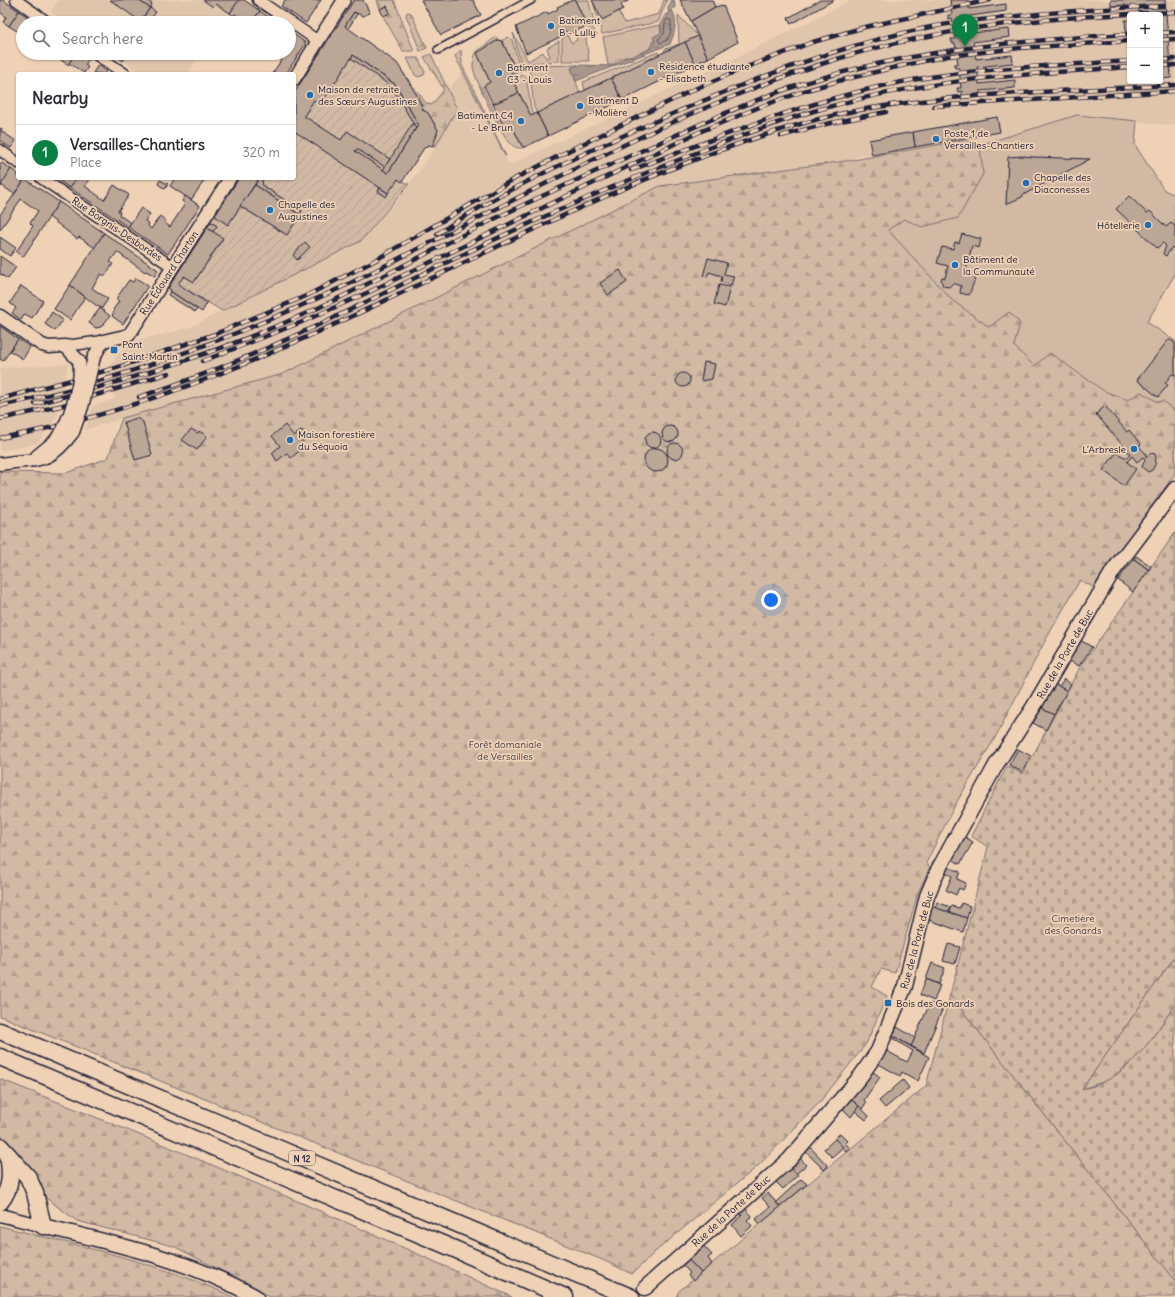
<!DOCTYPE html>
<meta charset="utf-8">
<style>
body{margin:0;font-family:Delius,sans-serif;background:#f2f2f3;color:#2b2b33}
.controls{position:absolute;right:12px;top:12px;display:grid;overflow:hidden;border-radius:4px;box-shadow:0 1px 3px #0004}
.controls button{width:36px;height:36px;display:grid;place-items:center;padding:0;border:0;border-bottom:1px solid #e1e1e2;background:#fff;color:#2b2b33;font:20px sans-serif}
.you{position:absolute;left:771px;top:600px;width:14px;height:14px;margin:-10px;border:3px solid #fff;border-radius:50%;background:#1a73e8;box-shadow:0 0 0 6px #1a73e833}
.badge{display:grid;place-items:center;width:26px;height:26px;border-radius:50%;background:#0b8043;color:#fff;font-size:13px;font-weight:700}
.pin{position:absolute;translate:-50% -33px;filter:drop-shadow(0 1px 2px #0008)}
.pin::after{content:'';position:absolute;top:21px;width:14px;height:12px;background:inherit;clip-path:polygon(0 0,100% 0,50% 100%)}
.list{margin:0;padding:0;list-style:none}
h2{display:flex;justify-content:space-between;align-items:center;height:52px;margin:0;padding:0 16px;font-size:17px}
h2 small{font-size:13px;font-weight:400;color:#7c7c81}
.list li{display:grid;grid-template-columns:26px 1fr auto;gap:12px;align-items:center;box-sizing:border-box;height:56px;padding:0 16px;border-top:1px solid #e1e1e2}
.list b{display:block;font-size:15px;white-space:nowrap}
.list p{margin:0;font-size:13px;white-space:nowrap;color:#7c7c81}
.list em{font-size:13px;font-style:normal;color:#7c7c81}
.icon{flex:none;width:22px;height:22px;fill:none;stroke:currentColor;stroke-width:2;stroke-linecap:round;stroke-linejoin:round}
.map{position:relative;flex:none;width:1175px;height:1297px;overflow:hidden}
.search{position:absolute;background:#fff;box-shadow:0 1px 3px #0004;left:16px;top:16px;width:280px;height:44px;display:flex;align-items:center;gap:10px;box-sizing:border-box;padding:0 14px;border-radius:22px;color:#7c7c81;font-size:15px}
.panel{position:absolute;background:#fff;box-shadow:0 1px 3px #0004;left:16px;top:72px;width:280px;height:108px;border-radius:4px}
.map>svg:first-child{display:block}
.built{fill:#e0c5ad;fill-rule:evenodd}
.grass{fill:#d1b9a4;stroke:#7a6e70}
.forest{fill:url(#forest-firs);stroke:#7a6e70}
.cemetery{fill:url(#cemetery-stones);stroke:#7a6e70}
.garden{fill:url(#garden-furrows);stroke:#7a6e70}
.water{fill:url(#water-ripples);stroke:#73686c}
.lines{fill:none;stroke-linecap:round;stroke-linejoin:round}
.shore{stroke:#58505b;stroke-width:1}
.building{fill:#bca797;stroke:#22223b;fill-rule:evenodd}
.pedestrian-casing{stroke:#22223b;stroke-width:10}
.minor-casing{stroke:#22223b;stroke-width:13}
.tertiary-casing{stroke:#22223b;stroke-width:15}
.secondary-casing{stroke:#22223b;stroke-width:17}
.trunk-casing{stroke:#22223b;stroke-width:19}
.pedestrian{stroke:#efd2b6;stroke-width:7}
.minor{stroke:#efd2b6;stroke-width:10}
.tertiary{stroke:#efd2b6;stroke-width:12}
.secondary{stroke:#efd2b6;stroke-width:14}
.trunk{stroke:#efd2b6;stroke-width:16}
.rail-casing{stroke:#22223b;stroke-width:4.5}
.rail{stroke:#efd2b6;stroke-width:3;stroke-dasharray:9;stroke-linecap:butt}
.tertiary-bridge-casing{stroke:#22223b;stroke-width:15;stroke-linecap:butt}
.tertiary-bridge{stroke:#efd2b6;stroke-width:12}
.poi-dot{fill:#1f6fb2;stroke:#efd2b6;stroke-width:1.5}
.labels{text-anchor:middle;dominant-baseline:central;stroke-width:3.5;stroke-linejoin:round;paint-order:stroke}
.shield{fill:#efd2b6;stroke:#605760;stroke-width:1}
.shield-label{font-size:9px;font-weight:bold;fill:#22223b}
.poi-label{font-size:10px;fill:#22223b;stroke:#efd2b6;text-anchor:start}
.street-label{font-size:10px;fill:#22223b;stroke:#efd2b6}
.park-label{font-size:10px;fill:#454050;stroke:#efd2b6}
</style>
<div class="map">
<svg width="1175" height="1297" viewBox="0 0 1175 1297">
<defs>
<pattern id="forest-firs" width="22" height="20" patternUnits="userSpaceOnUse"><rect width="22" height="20" fill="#d1b9a4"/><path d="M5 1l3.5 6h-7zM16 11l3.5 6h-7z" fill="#b39f8e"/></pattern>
<pattern id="cemetery-stones" width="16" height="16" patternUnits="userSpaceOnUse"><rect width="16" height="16" fill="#d1b9a4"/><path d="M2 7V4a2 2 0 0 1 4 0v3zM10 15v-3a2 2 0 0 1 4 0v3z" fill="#b39f8e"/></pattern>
<pattern id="garden-furrows" width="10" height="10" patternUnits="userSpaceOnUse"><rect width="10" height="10" fill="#d1b9a4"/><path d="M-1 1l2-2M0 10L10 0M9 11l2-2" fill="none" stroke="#b39f8e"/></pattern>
<pattern id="water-ripples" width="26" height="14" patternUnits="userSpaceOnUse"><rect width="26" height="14" fill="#a9968c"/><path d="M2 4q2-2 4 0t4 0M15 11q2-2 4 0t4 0" fill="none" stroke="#897a74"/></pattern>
</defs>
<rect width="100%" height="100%" fill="#efd2b6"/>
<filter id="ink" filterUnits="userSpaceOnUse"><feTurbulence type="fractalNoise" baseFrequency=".025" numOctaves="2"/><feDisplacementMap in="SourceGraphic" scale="8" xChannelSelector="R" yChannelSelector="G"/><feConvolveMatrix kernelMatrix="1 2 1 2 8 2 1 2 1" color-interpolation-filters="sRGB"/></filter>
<g filter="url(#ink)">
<g class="built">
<path d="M 58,0 L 238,0 L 223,23 L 67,23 L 50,12 Z"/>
<path d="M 852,0 L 1175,0 L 1175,126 L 1077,115 L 980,145 L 965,140 L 858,156 L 853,160 L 545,244 L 283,374 L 122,418 L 85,430 L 93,406 L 115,399 L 108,368 L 120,352 L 133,341 L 188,328 L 361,241 L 399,198 L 435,148 L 433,146 L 438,130 L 428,113 L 463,72 L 509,165 L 739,56 ZM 1130,15 L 1160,15 L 1160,81 L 1130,81 Z"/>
<path d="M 111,53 L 202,53 L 188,74 L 142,74 Z"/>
<path d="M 68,364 L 58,414 L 38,443 L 0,451 L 0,368 Z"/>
</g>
<g class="grass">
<path d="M 575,0 L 588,0 L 589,2 L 594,22 L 591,25 L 597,35 L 586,38 L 589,61 L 562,61 L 562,39 L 567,35 L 572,43 L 577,40 L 576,36 L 591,31 L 587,26 Z"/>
<path d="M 664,0 L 667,0 L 658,22 L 602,34 L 593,2 L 602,20 L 618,11 L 625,23 L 659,14 Z"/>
<path d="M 678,15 L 698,36 L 664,52 L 665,49 L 679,44 Z"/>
<path d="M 660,25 L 661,33 L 655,37 C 650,62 622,50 613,65 L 608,65 L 603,37 Z"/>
<path d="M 513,33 L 528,61 L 543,52 L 546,58 L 550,57 L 547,48 L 559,41 L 559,61 L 521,64 Z"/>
<path d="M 496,37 L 498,40 L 477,53 L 490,82 L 482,87 L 502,128 L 504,127 L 504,130 L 513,128 L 522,146 L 525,147 C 520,149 515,148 511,144 C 501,135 475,80 473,67 C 473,62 474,56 476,52 Z"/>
<path d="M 508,37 L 512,40 L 521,71 L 511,76 L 510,74 L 516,70 L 501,41 Z"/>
<path d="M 461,50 L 462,65 L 506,156 L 505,156 L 455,56 Z"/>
<path d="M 658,52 L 659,55 L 585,90 L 583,82 Z"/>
<path d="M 578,65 L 571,68 L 580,93 L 537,113 L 534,107 L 529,66 Z"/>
<path d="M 523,75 L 526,76 L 531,108 L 534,115 L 531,116 L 512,80 Z"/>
<path d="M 1077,115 L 1137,121 L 1135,145 L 1164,190 L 1175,195 L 1175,274 L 1147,322 L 1175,341 L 1175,468 L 741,243 L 980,145 Z"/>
</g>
<g class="forest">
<path d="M 377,0 L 394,0 L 414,51 L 403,51 L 383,16 L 390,12 L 387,6 L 380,9 Z"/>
<path d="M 407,12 L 411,13 L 427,48 L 420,51 L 406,15 Z"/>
<path d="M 431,54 L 457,109 L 435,147 L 433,145 L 438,130 L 428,113 L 423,110 L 401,70 L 426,103 L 432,105 L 443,91 L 443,88 L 424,57 Z"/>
<path d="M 407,58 L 418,58 L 425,72 L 424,75 L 418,77 L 415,75 Z"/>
<path d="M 965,140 L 980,145 L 983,174 L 958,218 L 922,227 L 904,219 L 888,230 L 952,300 L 989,327 L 1009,312 L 1020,323 L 1014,346 L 1034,366 L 1050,353 L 1104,391 L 1128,400 L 1141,392 L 1158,402 L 1163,401 L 1175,411 L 1175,474 L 1093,587 L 1080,580 L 1045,641 L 996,736 L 955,805 L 926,863 L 930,867 L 918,893 L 895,973 L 881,969 L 872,987 L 887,996 L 866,1044 L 819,1103 L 759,1165 L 655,1252 L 632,1274 L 605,1261 L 0,1016 L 0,472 L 66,473 L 108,458 L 122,418 L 283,374 L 660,186 L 853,160 Z"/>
<path d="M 1175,956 L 1175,1005 L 1140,1055 L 1109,1080 L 1082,1089 Z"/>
<path d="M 950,995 L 1175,1280 L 1175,1297 L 676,1297 L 679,1291 L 926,1086 Z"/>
<path d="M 0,1079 C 173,1147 344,1219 512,1297 L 269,1297 L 252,1286 L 173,1246 L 77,1221 L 46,1198 L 22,1160 L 0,1135 Z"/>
<path d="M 0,1226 C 79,1246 159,1262 233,1297 L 0,1297 Z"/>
</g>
<path class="cemetery" d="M 1175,533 L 1175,956 L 1082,1089 C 1127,1081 1151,1040 1175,1005 L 1175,1280 L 950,995 L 988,847 L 971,836 L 1007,766 L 1023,774 L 1080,667 Z"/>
<g class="garden">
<path d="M 353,55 L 390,80 L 419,126 L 388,173 L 355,151 L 357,149 L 385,167 L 389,159 L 347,131 L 341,140 L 304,116 L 314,100 L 321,104 Z"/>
<path d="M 295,131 L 380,188 L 378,192 L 386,196 L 398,179 L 409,184 L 361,241 L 222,311 L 178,284 L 184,276 L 194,282 L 223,239 L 213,232 L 217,226 L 211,222 L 215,216 L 228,225 L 240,206 L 287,235 L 301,211 L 263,186 L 262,181 L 264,178 L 294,178 Z"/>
</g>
<path class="water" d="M 672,0 L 674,0 L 675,7 L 672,10 C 678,21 675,32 670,44 L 576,81 L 571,68 L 578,65 L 612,66 L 628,56 L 634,57 L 637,54 L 650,49 L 652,42 L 655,42 L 653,37 L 661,33 C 661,25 659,23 666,14 L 669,15 L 668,8 Z"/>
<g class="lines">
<path class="shore" d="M 667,19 L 671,20 L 671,32 L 667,40 L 660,43 L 658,39 L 664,34 L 665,23 Z"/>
</g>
<g class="building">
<path d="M 0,0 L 3,0 L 19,11 L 9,26 L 3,22 L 6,17 L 0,12 Z"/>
<path d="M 110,0 L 138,0 L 150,8 L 140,21 Z"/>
<path d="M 138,0 L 147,0 L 152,4 L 150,8 Z"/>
<path d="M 203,0 L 239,0 L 230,13 L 216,4 L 213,7 Z"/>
<path d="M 239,0 L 244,0 L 260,11 L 251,23 L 247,23 L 235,14 L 233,16 L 230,13 Z"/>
<path d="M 285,0 L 321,0 L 306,23 L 281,6 Z"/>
<path d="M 354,0 L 363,0 L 370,13 L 363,16 L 354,12 L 345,26 L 397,63 L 418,97 L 423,110 L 428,113 L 438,130 L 433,146 L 429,145 L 424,148 L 402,182 L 398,179 L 388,193 L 294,131 L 294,93 ZM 353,55 L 396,85 L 419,126 L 416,128 L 388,173 L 355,151 L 357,149 L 385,167 L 390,159 L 347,131 L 341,140 L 304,116 L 314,100 L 321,104 Z"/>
<path d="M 421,0 L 473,0 L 481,15 L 441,35 Z"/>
<path d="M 573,0 L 575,0 L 587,26 L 567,35 L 566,31 L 559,34 L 560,37 L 526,53 L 516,27 L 547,12 L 548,14 L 558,9 L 557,7 Z"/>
<path d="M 592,0 L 630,0 L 621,4 L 623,9 L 602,20 Z"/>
<path d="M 680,0 L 712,0 L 715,7 L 691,21 Z"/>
<path d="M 820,0 L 834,0 L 791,24 L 788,18 Z"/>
<path d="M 950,0 L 968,0 L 969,9 L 1006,4 L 1006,11 L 970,16 L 972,33 L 1009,29 L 1010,37 L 973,42 L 976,59 L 1012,55 L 1013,63 L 977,67 L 979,84 L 1015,80 L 1015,88 L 980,91 L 980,94 L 962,96 L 962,91 L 958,92 L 957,88 L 961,88 L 959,68 L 955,68 L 954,64 L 958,64 L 955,43 L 952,43 L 951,39 L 955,39 L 952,18 L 948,19 L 948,15 L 952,15 Z"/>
<path d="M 1111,0 L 1165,0 L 1171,78 L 1160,79 L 1160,15 L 1139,15 L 1139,7 L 1125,8 L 1125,5 L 1111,6 Z"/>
<path d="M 723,5 L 738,42 L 708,58 L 691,21 L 715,7 Z"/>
<path d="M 387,6 L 390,13 L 383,16 L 380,9 Z"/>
<path d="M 150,8 L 156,12 L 148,23 L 139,23 Z"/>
<path d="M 19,11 L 34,21 L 32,23 L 23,23 L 23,35 L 9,26 Z"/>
<path d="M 260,11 L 275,22 L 274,23 L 251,23 Z"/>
<path d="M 354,12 L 357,14 L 348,29 L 345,26 Z"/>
<path d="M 1125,20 L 1130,20 L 1130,31 L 1126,31 Z"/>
<path d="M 289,31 L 306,43 L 286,74 L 272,74 L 286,53 L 289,53 Z"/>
<path d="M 698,36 L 708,58 L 695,64 L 685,42 Z"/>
<path d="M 498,40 L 502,41 L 516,70 L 510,74 L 519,93 L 493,104 L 484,86 L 490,82 L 477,53 Z"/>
<path d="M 685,42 L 695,64 L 622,100 L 611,78 Z"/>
<path d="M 51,53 L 76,53 L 68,65 Z"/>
<path d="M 76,53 L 81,53 L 89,59 L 85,65 L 88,67 L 84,73 L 69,63 Z"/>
<path d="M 118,53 L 128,53 L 123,61 L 116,56 Z"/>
<path d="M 353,55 L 396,85 L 419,126 L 416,128 L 392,87 L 351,58 Z"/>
<path d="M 98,65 L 107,71 L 105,74 L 93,73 Z"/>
<path d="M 611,78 L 622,100 L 548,136 L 537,113 Z"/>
<path d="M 519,93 L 531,116 L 537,113 L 548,136 L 525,147 L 522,146 L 512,126 L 504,127 L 493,104 Z"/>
<path d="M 997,117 L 1000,132 L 915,147 L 913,132 Z"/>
<path d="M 413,123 L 416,128 L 388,173 L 383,170 Z"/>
<path d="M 0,128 L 2,129 L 1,131 L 16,141 L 11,148 L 0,141 Z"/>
<path d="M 913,132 L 915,147 L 872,155 L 869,140 Z"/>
<path d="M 1023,156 L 1033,157 L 1090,159 L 1023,195 L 1022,197 L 1006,204 L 1008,157 Z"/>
<path d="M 2,163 L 11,169 L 1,187 L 0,165 Z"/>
<path d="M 11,169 L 18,174 L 18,178 L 25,179 L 14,194 L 1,185 Z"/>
<path d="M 55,178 L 76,178 L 70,188 Z"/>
<path d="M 76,178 L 91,178 L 85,186 L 104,200 L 114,185 L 129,195 L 118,211 L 120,212 L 119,215 L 131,223 L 128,227 L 70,188 Z"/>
<path d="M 175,178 L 206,178 L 191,200 L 170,186 Z"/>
<path d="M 239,178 L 259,178 L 228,225 L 215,216 Z"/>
<path d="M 259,178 L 264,178 L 262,181 L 263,186 L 302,211 L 300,215 L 255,185 Z"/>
<path d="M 25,179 L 59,202 L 23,257 L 16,252 L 33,226 L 30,223 L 38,211 L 21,199 L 0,230 L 0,215 Z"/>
<path d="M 160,180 L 168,184 L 165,189 L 158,184 Z"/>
<path d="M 255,185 L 300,215 L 287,235 L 240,206 Z"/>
<path d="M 380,188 L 388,193 L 386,197 L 378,191 Z"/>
<path d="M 185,196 L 200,206 L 168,254 L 128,227 L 141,208 L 150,214 L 145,221 L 149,224 L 148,226 L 151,229 L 160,216 L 166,221 L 165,223 L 170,227 L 185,204 L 182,201 Z"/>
<path d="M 1129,196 L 1147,213 L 1150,211 L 1166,227 L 1171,223 L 1175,226 L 1175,250 L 1172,247 L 1166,256 L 1163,254 L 1166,246 L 1163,243 L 1157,248 L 1116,209 Z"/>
<path d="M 59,202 L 104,233 L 95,248 L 79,237 L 77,239 L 49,217 Z"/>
<path d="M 211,222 L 217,226 L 213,232 L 207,228 Z"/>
<path d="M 207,228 L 223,238 L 194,282 L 184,276 L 178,284 L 207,303 L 202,312 L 170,291 L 171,290 L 168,288 Z"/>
<path d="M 104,233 L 158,270 L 155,276 L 146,271 L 145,272 L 117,252 L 110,262 L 113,264 L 105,276 L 101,274 L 92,288 L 108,299 L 102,308 L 97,306 L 70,285 Z"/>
<path d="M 962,234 L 981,239 L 979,248 L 972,246 L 966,270 L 977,274 L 969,295 L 960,293 L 961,286 L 953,283 L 949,287 L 943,286 L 941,280 L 942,277 L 945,278 L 948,266 L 937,263 L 942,247 L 953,249 L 955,242 L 959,243 Z"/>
<path d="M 0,237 L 16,248 L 10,256 L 0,249 Z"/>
<path d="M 305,242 L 310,247 L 297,260 L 293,255 Z"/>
<path d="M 0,256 L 16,267 L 8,279 L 0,274 Z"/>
<path d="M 708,258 L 727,263 L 724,274 L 734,276 L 731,285 L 721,282 L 722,276 L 709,272 L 707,277 L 703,276 Z"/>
<path d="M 620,270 L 627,282 L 608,295 L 600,283 Z"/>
<path d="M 136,278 L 148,286 L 123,324 L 112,316 L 114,311 L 113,310 L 119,301 L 116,299 L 129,280 L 133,282 Z"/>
<path d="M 70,285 L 85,297 L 70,320 L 54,309 Z"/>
<path d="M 719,285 L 730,287 L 725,307 L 714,304 Z"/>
<path d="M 21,286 L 43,301 L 32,318 L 25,314 L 21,320 L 12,313 L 16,308 L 10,303 Z"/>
<path d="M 170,291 L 197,309 L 195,312 L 168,295 Z"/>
<path d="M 100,308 L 110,316 L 101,327 L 96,328 L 89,323 Z"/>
<path d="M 52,312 L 63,320 L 55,331 L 45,324 Z"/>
<path d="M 0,326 L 18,339 L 3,361 L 0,359 Z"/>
<path d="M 18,339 L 30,347 L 23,359 L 10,351 Z"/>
<path d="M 1169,339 L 1175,343 L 1175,375 L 1172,374 L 1165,383 L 1168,385 L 1158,397 L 1137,380 Z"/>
<path d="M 704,362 L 715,364 L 712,379 L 701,381 Z"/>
<circle cx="683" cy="380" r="7"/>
<path d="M 1105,406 L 1127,432 L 1129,430 L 1141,444 L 1139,446 L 1146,454 L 1146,457 L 1151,453 L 1155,454 L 1156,457 L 1155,465 L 1152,470 L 1148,472 L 1142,467 L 1145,459 L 1143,457 L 1137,462 L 1132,456 L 1127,462 L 1136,469 L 1124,486 L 1103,470 L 1116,453 L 1127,458 L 1130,454 L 1096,414 Z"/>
<path d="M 137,418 L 143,422 L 152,455 L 135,460 L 124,422 Z"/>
<path d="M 285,425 L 294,436 L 302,430 L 308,437 L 301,443 L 304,447 L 291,458 L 287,453 L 277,461 L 272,453 L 280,446 L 272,436 Z"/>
<circle cx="670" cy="434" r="8"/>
<path d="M 191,429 L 198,433 L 199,431 L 207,436 L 197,450 L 182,440 Z"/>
<circle cx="653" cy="440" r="8"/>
<circle cx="675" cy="451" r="8"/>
<circle cx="656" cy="460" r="12"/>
<path d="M 1136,556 L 1151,566 L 1149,570 L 1134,559 Z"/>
<path d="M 1134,559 L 1149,570 L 1133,592 L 1118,580 Z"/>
<path d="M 1080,640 L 1092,647 L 1079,666 L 1068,660 Z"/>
<path d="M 1064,679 L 1071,684 L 1067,691 L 1059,687 Z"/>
<path d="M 1055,684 L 1067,691 L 1054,714 L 1042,708 Z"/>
<path d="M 1042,708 L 1054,714 L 1046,730 L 1033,723 Z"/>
<path d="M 1018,749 L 1031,756 L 1022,772 L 1009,765 Z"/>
<path d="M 965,837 L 973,842 L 960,864 L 952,859 Z"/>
<path d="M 948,867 L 960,872 L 957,879 L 966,883 L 963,890 L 959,888 L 956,895 L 946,890 L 952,876 L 946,873 Z"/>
<path d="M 937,902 L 950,907 L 949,912 L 935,908 Z"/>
<path d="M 961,903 L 970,906 L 967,918 L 949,912 L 951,906 L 960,908 Z"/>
<path d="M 930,906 L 967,918 L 963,932 L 926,919 Z"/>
<path d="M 948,944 L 960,947 L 955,964 L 943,961 Z"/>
<path d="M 932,963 L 945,968 L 939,984 L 926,979 Z"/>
<path d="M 926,979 L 940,985 L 934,1001 L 920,995 Z"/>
<path d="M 930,1003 L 943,1008 L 924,1053 L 911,1046 Z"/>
<path d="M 897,1027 L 915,1038 L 911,1046 L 893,1036 Z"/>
<path d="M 893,1036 L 929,1057 L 918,1081 L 902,1072 L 900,1076 L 877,1063 L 885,1050 L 907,1062 L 913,1051 L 892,1038 Z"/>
<path d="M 872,1071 L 880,1077 L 864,1100 L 866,1103 L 862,1109 L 851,1099 Z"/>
<path d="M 903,1080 L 909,1088 L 885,1108 L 879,1101 Z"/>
<path d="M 851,1099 L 859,1106 L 851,1117 L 843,1109 Z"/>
<path d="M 859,1106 L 869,1116 L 866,1120 L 855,1111 Z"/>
<path d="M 840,1133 L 848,1141 L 845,1143 L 850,1148 L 846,1151 L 835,1139 Z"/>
<path d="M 835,1139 L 843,1147 L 832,1157 L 824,1149 Z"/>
<path d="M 809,1146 L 828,1166 L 824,1170 L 805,1151 Z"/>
<path d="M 799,1157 L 806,1165 L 796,1174 L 789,1167 Z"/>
<path d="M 789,1167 L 798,1175 L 783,1189 L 774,1180 Z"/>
<path d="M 801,1179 L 807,1184 L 780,1207 L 776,1202 Z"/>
<path d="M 768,1193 L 780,1207 L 760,1224 L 756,1219 L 770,1207 L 762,1198 Z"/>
<path d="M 744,1207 L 752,1216 L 747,1220 L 752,1226 L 741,1236 L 732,1225 L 742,1215 L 739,1211 Z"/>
<path d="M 702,1244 L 712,1255 L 708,1258 L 712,1264 L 701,1273 L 686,1257 Z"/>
<path d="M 686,1257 L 701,1273 L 693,1281 L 688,1275 L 690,1273 L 680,1262 Z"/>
</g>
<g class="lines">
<g class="pedestrian-casing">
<path id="pedestrian" d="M 438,50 L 531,0"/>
</g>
<g class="minor-casing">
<g id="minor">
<path d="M 16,0 L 49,23"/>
<path d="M 258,0 L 318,41"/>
<path d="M 94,53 L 125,74"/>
<path d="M 0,150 L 18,163"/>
<path d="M 41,178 L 173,267"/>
<path d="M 65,346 L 103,341"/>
</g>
</g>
<g class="tertiary-casing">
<g id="tertiary">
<path d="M 294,79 L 344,0"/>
<path d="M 0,316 L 42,345 L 49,347 L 65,346 L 79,361"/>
<path d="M 94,357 L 103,341 L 129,335 L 230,178"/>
<path d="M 37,456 L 54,442 L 63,430"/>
<path d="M 0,464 C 38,458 48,466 73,432"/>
<path d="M 0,1215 L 43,1226"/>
</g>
</g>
<g class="secondary-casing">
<g id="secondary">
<path d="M 43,1226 C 116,1244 190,1260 256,1297"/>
<path d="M 645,1288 L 789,1160 L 860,1077 L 878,1051 L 905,986 L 927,896 L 938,870 L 996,765 L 1034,706 L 1113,571 L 1175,489"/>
</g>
</g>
<g class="trunk-casing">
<g id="trunk">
<path d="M 0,1031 L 631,1297"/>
<path d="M 0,1057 L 452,1248 L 565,1297"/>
<path d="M 0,1146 L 28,1177 L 35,1193 L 43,1226"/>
<path d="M 0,1202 C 12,1188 11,1172 8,1155"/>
</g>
</g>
<use href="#pedestrian" class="pedestrian"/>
<use href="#minor" class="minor"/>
<use href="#tertiary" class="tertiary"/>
<use href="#secondary" class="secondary"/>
<use href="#trunk" class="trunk"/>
<g class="rail-casing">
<g id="rail">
<path d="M 1160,33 L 1175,32"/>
<path d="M 1160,40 L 1175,39"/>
<path d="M 1160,60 L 1175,59"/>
<path d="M 1160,66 L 1175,65"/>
<path d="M 934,106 L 1175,91"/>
<path d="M 781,136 L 826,124 L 886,112"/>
<path d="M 631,170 C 713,140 793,106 878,87 C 960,68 1046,66 1130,61"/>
<path d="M 437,234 C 505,189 579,155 654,122 C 745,82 838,45 936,26 C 963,21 990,19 1017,16 C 1066,11 1115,8 1164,6"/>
<path d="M 203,361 L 302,322 L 371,291 L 697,133 L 762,106 L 804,91 L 838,81 L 905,65 L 948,56 L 1020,48 L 1130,41"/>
<path d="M 139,397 C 242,364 339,316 435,268 C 523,225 611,186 701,151 C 741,136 781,120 821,109 C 925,79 1023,74 1130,67"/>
<path d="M 0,399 L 116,368 L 215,334 L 306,296 L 372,262 L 514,179 L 574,148 L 697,88 L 744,68 L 813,42 L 865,27 L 990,0"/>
<path d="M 35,404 C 132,380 227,350 318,308 C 376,281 433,250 490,221 C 543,195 596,171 650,147 C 694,127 738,106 784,90 C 896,51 1012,41 1130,34"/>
<path d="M 0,406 C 117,382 230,339 338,289 C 372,273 405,255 439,238 C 567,173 696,103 834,60 C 945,25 1060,16 1175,12"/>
<path d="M 0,419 L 60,406 L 169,373"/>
<path d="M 0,438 C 273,390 501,220 762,136 C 797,124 834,114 871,108 C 971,92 1074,91 1175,85"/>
</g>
</g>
<use href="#rail" class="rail"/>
<g class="tertiary-bridge-casing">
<g id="tertiary-bridge">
<path d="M 63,430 C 71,413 83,379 79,361"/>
<path d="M 73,432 L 82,407 L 94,357"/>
</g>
</g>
<use href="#tertiary-bridge" class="tertiary-bridge"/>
</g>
</g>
<g class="poi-dot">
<circle cx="551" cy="26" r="4"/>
<circle cx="651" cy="72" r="4"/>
<circle cx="499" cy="73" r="4"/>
<circle cx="310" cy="95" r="4"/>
<circle cx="580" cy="106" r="4"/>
<circle cx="521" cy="121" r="4"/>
<circle cx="936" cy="139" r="4"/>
<circle cx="1026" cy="183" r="4"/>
<circle cx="270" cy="210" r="4"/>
<circle cx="1148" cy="225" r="4"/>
<circle cx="955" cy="265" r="4"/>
<rect x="110" y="346" width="8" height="8" rx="2"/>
<circle cx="290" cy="440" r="4"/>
<circle cx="1134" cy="449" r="4"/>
<rect x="884" y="999" width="8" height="8" rx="2"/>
</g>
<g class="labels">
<rect class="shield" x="289" y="1151" width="26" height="14" rx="3"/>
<g class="shield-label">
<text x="302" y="1158">N 12</text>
</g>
<g class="poi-label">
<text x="559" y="20">Batiment<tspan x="559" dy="12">B - Lully</tspan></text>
<text x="659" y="66">Résidence étudiante<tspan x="659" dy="12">- Elisabeth</tspan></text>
<text x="507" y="67">Batiment<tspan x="507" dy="12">C3 - Louis</tspan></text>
<text x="318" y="89">Maison de retraite<tspan x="318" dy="12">des Sœurs Augustines</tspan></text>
<text x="588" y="100">Batiment D<tspan x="588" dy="12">- Molière</tspan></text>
<text x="513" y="115" text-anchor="end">Batiment C4<tspan x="513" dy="12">- Le Brun</tspan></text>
<text x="944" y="133">Poste 1 de<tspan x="944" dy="12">Versailles-Chantiers</tspan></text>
<text x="1034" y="177">Chapelle des<tspan x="1034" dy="12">Diaconesses</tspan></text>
<text x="278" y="204">Chapelle des<tspan x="278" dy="12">Augustines</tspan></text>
<text x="1140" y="225" text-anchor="end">Hôtellerie</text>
<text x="963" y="259">Bâtiment de<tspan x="963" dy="12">la Communauté</tspan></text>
<text x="122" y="344">Pont<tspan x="122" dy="12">Saint-Martin</tspan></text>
<text x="298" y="434">Maison forestière<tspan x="298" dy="12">du Séquoia</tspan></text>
<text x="1126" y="449" text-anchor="end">L’Arbresle</text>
<text x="896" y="1003">Bois des Gonards</text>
</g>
<g class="street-label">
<text transform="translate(117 229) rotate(34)">Rue Borgnis-Desbordes</text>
<text transform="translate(169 273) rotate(-57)">Rue Édouard Charton</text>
<text transform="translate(1065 654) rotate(-60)">Rue de la Porte de Buc</text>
<text transform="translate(917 940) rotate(-75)">Rue de la Porte de Buc</text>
<text transform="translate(731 1211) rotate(-42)">Rue de la Porte de Buc</text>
</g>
<g class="park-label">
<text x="505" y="744">Forêt domaniale<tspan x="505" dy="12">de Versailles</tspan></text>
<text x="1073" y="918">Cimetière<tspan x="1073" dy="12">des Gonards</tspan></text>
</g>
</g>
</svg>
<div class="controls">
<button>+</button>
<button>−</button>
</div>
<div class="you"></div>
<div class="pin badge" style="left:965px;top:47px">1</div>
<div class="search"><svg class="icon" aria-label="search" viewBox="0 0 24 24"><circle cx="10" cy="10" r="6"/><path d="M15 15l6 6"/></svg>Search here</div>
<section class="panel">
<h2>Nearby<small></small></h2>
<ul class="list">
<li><span class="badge">1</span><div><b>Versailles-Chantiers</b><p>Place</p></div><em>320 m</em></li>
</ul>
</section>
</div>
